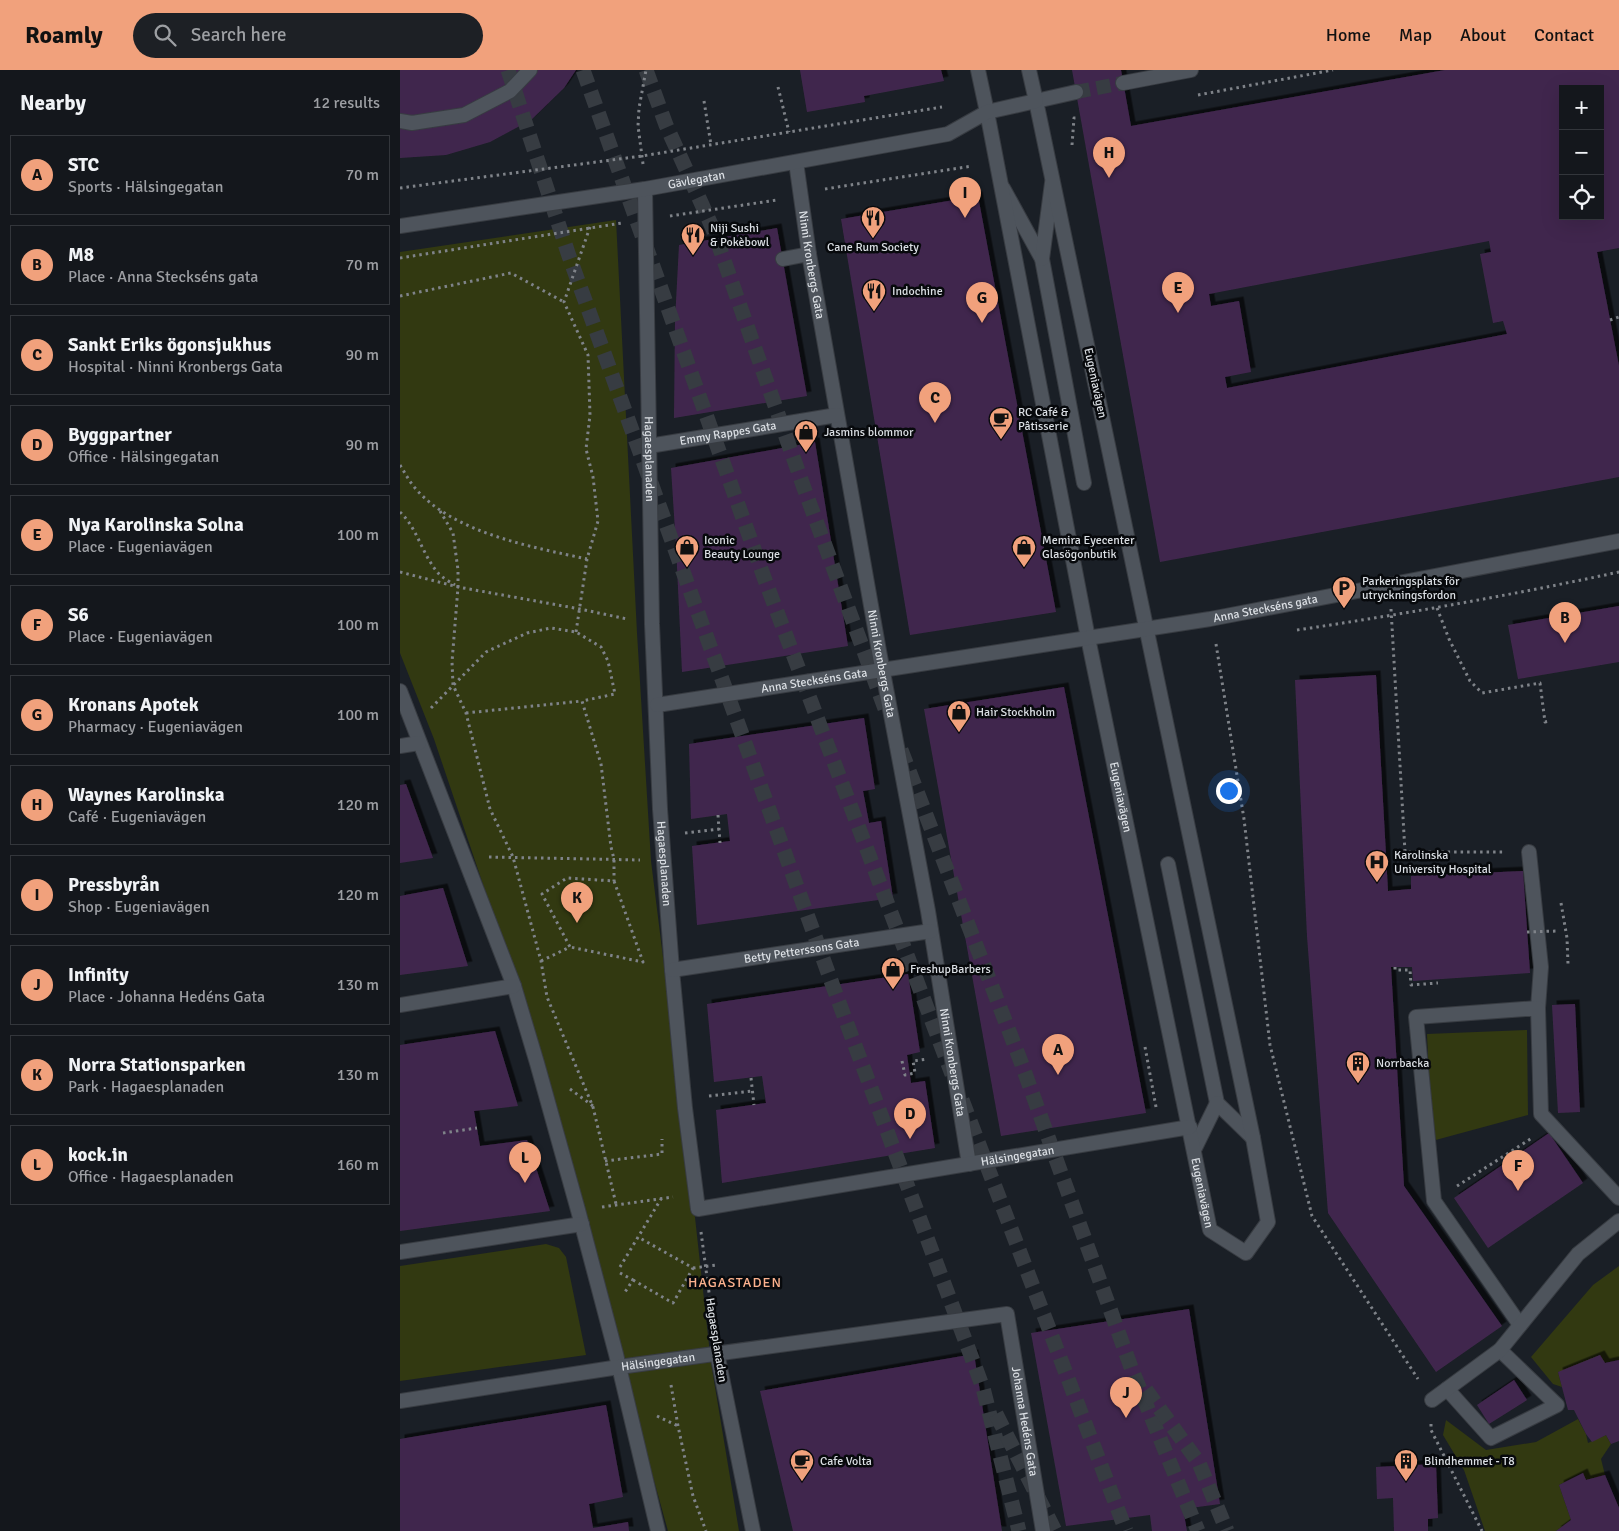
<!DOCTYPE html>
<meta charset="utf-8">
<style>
body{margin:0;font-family:Signika,sans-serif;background:#1d2025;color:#f1f3f6}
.controls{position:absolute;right:15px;top:15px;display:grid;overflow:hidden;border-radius:0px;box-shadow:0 5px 20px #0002}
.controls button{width:45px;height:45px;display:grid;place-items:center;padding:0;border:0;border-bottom:1px solid #33363b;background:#14171c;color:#f1f3f6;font:25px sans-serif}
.you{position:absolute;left:828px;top:720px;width:18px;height:18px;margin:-12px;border:4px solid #fff;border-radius:50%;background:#1a73e8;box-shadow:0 0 0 8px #1a73e833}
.badge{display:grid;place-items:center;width:32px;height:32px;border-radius:50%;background:#f1a17c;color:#111;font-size:16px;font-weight:700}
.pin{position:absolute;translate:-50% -41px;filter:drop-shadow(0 1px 2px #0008)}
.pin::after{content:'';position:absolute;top:26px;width:18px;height:15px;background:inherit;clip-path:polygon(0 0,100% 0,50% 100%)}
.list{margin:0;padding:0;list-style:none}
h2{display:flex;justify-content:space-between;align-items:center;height:65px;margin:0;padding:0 20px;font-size:21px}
h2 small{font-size:16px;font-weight:400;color:#9d9fa3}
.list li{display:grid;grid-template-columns:32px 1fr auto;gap:15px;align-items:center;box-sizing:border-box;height:80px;margin:0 10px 10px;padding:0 10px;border:1px solid #33363b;border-radius:0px}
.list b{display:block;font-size:19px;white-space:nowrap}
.list p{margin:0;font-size:16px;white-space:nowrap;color:#9d9fa3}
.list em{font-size:16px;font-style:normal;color:#9d9fa3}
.icon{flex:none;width:28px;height:28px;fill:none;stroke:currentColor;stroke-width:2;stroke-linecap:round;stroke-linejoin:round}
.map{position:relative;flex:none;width:1219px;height:1461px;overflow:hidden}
header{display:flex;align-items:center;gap:30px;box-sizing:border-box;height:70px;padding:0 25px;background:#f1a17c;color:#111}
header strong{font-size:24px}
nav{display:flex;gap:28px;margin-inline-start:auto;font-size:18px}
.search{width:350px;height:45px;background:#1d2025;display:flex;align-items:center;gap:12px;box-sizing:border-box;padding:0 18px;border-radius:28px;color:#9d9fa3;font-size:19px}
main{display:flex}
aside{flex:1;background:#14171c}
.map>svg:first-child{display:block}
.green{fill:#323911}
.building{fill:#41274d;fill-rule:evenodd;filter:url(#shadow)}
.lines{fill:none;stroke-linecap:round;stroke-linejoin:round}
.minor-tunnel{stroke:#373c42;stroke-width:14;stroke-dasharray:14 7;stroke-linecap:butt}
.motorway-tunnel{stroke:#373c42;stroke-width:15;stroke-dasharray:15 8;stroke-linecap:butt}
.service-casing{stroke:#383c42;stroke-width:16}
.pedestrian-casing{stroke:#383c42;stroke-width:16}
.minor-casing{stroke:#383c42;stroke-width:16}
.tertiary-casing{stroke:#383c42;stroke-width:16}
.path{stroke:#7f8389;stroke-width:3;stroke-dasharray:2.5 4;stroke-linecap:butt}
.service{stroke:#4e545c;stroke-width:14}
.pedestrian{stroke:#4e545c;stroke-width:14}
.minor{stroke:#4e545c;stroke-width:14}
.tertiary{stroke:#4e545c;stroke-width:14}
.path-bridge{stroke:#7f8389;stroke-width:3;stroke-dasharray:2.5 4;stroke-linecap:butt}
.labels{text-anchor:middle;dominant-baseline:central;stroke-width:5;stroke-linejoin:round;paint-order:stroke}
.street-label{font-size:12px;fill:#dbdfe4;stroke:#07090c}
.poi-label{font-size:12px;fill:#dbdfe4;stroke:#07090c;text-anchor:start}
.neighbourhood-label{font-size:14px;letter-spacing:1px;fill:#fcb18e;stroke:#07090c}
</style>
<header>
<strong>Roamly</strong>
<div class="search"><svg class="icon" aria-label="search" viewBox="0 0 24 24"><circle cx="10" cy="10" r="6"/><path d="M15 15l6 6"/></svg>Search here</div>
<nav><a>Home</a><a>Map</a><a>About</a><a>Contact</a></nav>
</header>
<main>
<aside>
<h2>Nearby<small>12 results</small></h2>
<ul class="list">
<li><span class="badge">A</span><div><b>STC</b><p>Sports · Hälsingegatan</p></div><em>70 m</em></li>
<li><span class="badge">B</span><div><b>M8</b><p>Place · Anna Steckséns gata</p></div><em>70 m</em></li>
<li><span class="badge">C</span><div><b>Sankt Eriks ögonsjukhus</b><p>Hospital · Ninni Kronbergs Gata</p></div><em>90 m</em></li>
<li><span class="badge">D</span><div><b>Byggpartner</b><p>Office · Hälsingegatan</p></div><em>90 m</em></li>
<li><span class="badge">E</span><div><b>Nya Karolinska Solna</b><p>Place · Eugeniavägen</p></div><em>100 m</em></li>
<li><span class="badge">F</span><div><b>S6</b><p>Place · Eugeniavägen</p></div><em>100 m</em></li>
<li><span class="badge">G</span><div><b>Kronans Apotek</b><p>Pharmacy · Eugeniavägen</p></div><em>100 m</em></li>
<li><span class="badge">H</span><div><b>Waynes Karolinska</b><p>Café · Eugeniavägen</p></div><em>120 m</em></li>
<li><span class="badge">I</span><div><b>Pressbyrån</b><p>Shop · Eugeniavägen</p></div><em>120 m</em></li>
<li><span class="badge">J</span><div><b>Infinity</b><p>Place · Johanna Hedéns Gata</p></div><em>130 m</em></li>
<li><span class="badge">K</span><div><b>Norra Stationsparken</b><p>Park · Hagaesplanaden</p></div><em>130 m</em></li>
<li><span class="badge">L</span><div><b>kock.in</b><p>Office · Hagaesplanaden</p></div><em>160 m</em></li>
</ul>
</aside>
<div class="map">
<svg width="1219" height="1461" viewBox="0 0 1219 1461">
<defs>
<filter id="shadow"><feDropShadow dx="4.5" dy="-4.5" stdDeviation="0" flood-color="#0009"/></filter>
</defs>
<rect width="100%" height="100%" fill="#1a1f26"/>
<g class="green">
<path d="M 216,150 L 237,563 L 251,791 L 292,1120 L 311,1293 L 339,1461 L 268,1461 L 117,915 L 34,669 L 0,583 L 0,182 Z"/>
<path d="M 1127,960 L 1128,1045 L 1032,1071 L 1027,964 Z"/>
<path d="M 146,1174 L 159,1178 L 166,1187 L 186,1285 L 0,1311 L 0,1196 Z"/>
<path d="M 1219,1196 L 1219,1290 L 1158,1302 L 1162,1317 L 1153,1314 L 1131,1287 L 1193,1215 Z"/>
<path d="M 1178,1349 L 1186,1364 L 1188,1373 L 1206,1365 L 1211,1374 L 1201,1389 L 1205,1405 L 1186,1410 L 1182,1403 L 1159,1415 L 1171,1450 L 1156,1461 L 1085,1461 L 1064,1400 L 1043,1365 L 1046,1350 L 1086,1380 L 1136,1372 Z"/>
</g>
<g class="building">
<path d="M 0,0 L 176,0 L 164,18 L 131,50 L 90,72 L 46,85 L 0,88 Z"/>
<path d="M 400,0 L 541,0 L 544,11 L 464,26 L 465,32 L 407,42 Z"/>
<path d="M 672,0 L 721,0 L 731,56 L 1045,0 L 1219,0 L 1219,178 L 1197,182 L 1219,296 L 1219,407 L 760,492 ZM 1163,19 L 1200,19 L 1200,146 L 1163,146 ZM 1089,171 L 1091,182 L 1080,184 L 1093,253 L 1103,251 L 1107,264 L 827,318 L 825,307 L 851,302 L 839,231 L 811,236 L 809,224 Z"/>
<path d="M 578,126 L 656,542 L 510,565 L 441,149 Z"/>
<path d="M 377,158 L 407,326 L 274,348 L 275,251 L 279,175 Z"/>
<path d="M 415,372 L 448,576 L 282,602 L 276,476 L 271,398 Z"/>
<path d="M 1219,536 L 1219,592 L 1118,609 L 1108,555 Z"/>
<path d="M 976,605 L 988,821 L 1011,819 L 1011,806 L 1123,801 L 1130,903 L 1013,911 L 1012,897 L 991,897 L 1004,1116 L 1102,1256 L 1036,1302 L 928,1143 L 907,866 L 895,610 Z"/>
<path d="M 664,617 L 746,1043 L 601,1066 L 524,639 Z"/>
<path d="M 464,648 L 475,719 L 463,721 L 469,753 L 481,751 L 493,828 L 297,855 L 292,776 L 330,771 L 327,744 L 291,749 L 289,674 Z"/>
<path d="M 6,714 L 33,788 L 0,793 L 0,715 Z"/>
<path d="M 43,818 L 68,896 L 0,905 L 0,826 Z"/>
<path d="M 508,904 L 520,982 L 507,985 L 511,1013 L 525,1011 L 535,1078 L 322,1113 L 316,1040 L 366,1033 L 362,1006 L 314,1012 L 307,934 Z"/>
<path d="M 1175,934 L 1180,1042 L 1158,1043 L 1152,935 Z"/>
<path d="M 95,961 L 118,1036 L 74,1041 L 80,1076 L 127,1070 L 150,1141 L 0,1161 L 0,975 Z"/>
<path d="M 1149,1063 L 1183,1113 L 1088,1178 L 1054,1128 Z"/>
<path d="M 789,1239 L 820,1434 L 783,1439 L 787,1461 L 752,1461 L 750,1445 L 666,1456 L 631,1263 Z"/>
<path d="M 574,1284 L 602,1461 L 393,1461 L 360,1321 Z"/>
<path d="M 1200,1285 L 1205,1293 L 1219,1290 L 1219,1371 L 1211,1374 L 1206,1365 L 1192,1372 L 1186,1364 L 1174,1340 L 1168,1340 L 1158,1302 Z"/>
<path d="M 1114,1310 L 1127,1330 L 1089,1354 L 1077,1335 Z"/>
<path d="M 206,1335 L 223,1427 L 189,1434 L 193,1458 L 228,1452 L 229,1461 L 0,1461 L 0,1369 Z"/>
<path d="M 1036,1394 L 1038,1448 L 1028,1449 L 1028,1461 L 994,1461 L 993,1428 L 977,1429 L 976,1397 Z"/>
<path d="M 1183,1403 L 1186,1410 L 1205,1405 L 1219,1438 L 1219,1461 L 1156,1461 L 1171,1450 L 1159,1415 Z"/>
</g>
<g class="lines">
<path class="minor-tunnel" d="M 676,22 L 723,13"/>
<g class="motorway-tunnel">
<path d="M 108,0 L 169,186 L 259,435 L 434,919 L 583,1318 L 619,1461"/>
<path d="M 183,0 L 365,510 L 552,1004"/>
<path d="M 246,0 L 266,55 L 313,159 L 404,418 L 487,644"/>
<path d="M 501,680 L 621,992 L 732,1300 L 798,1461"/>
<path d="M 562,1030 L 726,1461"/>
<path d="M 746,1320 L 799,1393 L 827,1461"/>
<path d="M 596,1344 L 655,1461"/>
</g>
<g class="service-casing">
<g id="service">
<path d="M 603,118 L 642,189 L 684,413"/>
<path d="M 383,189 L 409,184"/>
<path d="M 642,189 L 652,113"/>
<path d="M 1129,782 L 1141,897 L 1138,938"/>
<path d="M 768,794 L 817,1033 L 853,1068"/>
<path d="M 794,1080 L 817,1033"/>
<path d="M 1120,1255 L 1034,1131 L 1016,947 L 1138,938 L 1141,1044 L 1219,1128"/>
<path d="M 1047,1319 L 1091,1368 L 1157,1335 L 1100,1280"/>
<path d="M 1032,1330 L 1100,1280 L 1178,1184 L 1219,1151"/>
</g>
</g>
<g class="pedestrian-casing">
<path id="pedestrian" d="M 0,51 L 12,53 L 64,45 L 110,21 L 130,0"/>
</g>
<g class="minor-casing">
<g id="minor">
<path d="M 723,13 L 791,0"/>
<path id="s1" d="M 587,42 L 688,568 L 810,1160 L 846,1183 L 868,1152 L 853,1068 L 636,31 L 676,22"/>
<path id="s2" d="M 396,92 L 409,184 L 479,581 L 528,841 L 569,1094"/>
<path id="s3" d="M 245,119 L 252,554 L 260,739 L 272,900 L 285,1038 L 298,1139 L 790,1057"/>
<path id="s4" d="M 249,376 L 437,345"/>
<path d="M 0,621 L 114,916 L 137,993 L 178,1140 L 216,1284 L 258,1461"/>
<path id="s5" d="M 257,635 L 810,549 L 1219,471"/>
<path d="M 0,676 L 19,673"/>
<path id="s6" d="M 272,900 L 531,861"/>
<path d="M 0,935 L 114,916"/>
<path d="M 0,1182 L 182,1154"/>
<path d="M 317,1283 L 353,1461"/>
<path id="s7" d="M 0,1331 L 219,1297 L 607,1244 L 643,1461"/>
</g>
</g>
<g class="tertiary-casing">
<g id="tertiary">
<path d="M 578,0 L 587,42"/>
<path id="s8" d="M 0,156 L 245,119 L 548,64 L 587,42 L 636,31 L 629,0"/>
</g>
</g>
<g class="path">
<path d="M 378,17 L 389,62"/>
<path d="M 798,25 L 933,0"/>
<path d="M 304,31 L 311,75"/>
<path d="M 672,75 L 674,48 L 677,48"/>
<path d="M 243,94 L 238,56 L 239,38 L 246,0"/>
<path d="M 0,118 L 242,86 L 542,37"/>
<path d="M 425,119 L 572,96"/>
<path d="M 270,146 L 377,130"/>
<path d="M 0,188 L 222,153"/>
<path d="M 0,226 L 111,203 L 164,232"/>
<path d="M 1210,250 L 1219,247"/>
<path d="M 0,395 C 5,403 9,411 15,418 C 53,463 132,477 187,489"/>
<path d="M 40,441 L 53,463 L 58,500 L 58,517 L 52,592 L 53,615 L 66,643 L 90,739 L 113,787 L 141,891 L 147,927 L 193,1037 L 216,1134"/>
<path d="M 0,442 C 18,459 22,485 39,504 C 43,508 50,512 55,515"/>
<path d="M 0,502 L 58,517 L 180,539 L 227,549"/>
<path d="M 1037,538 L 1049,569 L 1070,611 L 1082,623 L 1140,613 L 1145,652 L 1150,651"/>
<path d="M 991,539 L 1005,782 L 1106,782"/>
<path d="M 897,560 C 1005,544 1112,525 1219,502"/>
<path d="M 176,562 L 187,489 L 198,451 L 193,407 L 186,379 L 190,345 L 188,285 L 164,232 L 190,157"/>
<path d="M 816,574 L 844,749 L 870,975 L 912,1146 L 1018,1309"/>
<path d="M 31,638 L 86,582 L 127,563 L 151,558 L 176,562 L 201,577 L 208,591 L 215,624 L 182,631"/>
<path d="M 66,643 L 182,631 L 201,694 L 211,777 L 214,789 L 214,811"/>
<path d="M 318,745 L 320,773"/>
<path d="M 285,763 L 319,759"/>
<path d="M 89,787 L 240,790"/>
<path d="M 1161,833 L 1167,868 L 1168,894"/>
<path d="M 141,891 L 170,877 L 142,824 L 167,808 L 214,811 L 243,892 L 170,877"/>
<path d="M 995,897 L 995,900 L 1010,900 L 1011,915 L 1038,913"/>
<path d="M 745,977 L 756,1037"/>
<path d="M 502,991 L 505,1005 L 515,1003 L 513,991 L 528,989"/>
<path d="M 351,1008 L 354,1035"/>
<path d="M 170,1019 L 193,1036"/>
<path d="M 309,1026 L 353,1021"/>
<path d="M 43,1063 L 77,1058"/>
<path d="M 205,1091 L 262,1084 L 262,1069"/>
<path d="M 1057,1116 L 1132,1068"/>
<path d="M 202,1137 L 273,1127"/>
<path d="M 301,1162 L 314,1260"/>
<path d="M 220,1197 L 261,1129"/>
<path d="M 293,1198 L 317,1195"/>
<path d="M 220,1203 L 233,1210 L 225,1222"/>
<path d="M 233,1210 L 273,1233 L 293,1198 L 238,1167"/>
<path d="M 271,1315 L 278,1356 L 293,1426 L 306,1461"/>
<path d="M 257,1346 L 278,1356"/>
<path d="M 1031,1354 L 1031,1360 L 1082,1461"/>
</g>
<use href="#service" class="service"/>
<use href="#pedestrian" class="pedestrian"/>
<use href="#minor" class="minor"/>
<use href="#tertiary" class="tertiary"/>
<path class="path-bridge" d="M 1127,862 L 1158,861"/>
</g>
<defs>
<g id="restaurant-pin" transform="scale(1.25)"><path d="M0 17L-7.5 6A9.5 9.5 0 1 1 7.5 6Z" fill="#f1a17c" stroke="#07090c"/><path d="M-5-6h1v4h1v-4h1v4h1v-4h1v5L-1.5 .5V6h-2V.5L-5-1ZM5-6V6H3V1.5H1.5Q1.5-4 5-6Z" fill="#111"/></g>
<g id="cafe-pin" transform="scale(1.25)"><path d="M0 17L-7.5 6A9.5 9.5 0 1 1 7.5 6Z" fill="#f1a17c" stroke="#07090c"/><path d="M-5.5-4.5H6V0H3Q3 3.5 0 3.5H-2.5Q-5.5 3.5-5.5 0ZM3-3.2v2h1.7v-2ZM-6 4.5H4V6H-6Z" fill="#111"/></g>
<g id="shop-pin" transform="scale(1.25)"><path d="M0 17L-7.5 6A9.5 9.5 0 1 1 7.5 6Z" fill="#f1a17c" stroke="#07090c"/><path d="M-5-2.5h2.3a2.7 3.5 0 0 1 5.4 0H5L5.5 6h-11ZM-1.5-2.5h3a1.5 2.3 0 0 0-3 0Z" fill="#111"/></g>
<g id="parking-pin" transform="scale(1.25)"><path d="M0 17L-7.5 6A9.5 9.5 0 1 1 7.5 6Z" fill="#f1a17c" stroke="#07090c"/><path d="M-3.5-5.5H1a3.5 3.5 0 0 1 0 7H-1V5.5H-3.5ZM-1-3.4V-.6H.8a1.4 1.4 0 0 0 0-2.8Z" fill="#111"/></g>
<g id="hospital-pin" transform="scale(1.25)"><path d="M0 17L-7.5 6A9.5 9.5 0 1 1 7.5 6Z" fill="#f1a17c" stroke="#07090c"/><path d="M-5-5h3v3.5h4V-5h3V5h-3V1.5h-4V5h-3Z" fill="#111"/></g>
<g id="building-pin" transform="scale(1.25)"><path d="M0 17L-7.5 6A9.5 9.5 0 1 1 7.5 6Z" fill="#f1a17c" stroke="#07090c"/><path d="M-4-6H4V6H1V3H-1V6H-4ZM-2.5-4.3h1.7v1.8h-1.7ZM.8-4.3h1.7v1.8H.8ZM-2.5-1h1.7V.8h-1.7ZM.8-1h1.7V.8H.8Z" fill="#111"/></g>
</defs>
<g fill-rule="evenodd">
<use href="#restaurant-pin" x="473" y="148"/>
<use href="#restaurant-pin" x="293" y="165"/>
<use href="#restaurant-pin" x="474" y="221"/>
<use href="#cafe-pin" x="601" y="349"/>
<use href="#shop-pin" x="406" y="362"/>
<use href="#shop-pin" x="287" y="477"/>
<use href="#shop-pin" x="624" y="477"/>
<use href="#parking-pin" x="944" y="518"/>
<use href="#shop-pin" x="559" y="642"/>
<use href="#hospital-pin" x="977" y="792"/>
<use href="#shop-pin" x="493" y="899"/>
<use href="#building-pin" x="958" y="993"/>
<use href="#cafe-pin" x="402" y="1391"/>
<use href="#building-pin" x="1006" y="1391"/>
</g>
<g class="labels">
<g class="street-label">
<text stroke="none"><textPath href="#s8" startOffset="300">Gävlegatan</textPath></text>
<text stroke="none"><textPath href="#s2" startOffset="104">Ninni Kronbergs Gata</textPath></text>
<text transform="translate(695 313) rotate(78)">Eugeniavägen</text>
<text stroke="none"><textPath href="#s4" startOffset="80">Emmy Rappes Gata</textPath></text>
<text stroke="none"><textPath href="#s3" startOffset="270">Hagaesplanaden</textPath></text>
<text stroke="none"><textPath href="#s5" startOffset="616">Anna Steckséns gata</textPath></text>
<text stroke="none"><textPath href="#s2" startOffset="509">Ninni Kronbergs Gata</textPath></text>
<text stroke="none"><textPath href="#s5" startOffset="159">Anna Steckséns Gata</textPath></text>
<text stroke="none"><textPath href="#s1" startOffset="698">Eugeniavägen</textPath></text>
<text stroke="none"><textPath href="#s3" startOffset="675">Hagaesplanaden</textPath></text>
<text stroke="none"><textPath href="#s6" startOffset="131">Betty Petterssons Gata</textPath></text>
<text stroke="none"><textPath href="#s2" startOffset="914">Ninni Kronbergs Gata</textPath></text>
<text stroke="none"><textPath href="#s3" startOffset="1346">Hälsingegatan</textPath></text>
<text stroke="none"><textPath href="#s1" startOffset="1102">Eugeniavägen</textPath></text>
<text transform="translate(316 1270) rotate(81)">Hagaesplanaden</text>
<text stroke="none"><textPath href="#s7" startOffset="261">Hälsingegatan</textPath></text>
<text stroke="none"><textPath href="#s7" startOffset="722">Johanna Hedéns Gata</textPath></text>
</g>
<g class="poi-label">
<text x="310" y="158">Niji Sushi<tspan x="310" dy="14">&amp; Pokèbowl</tspan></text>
<text x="473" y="177" text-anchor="middle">Cane Rum Society</text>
<text x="492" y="221">Indochine</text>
<text x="618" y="342">RC Café &amp;<tspan x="618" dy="14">Pâtisserie</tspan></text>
<text x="424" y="362">Jasmins blommor</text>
<text x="304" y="470">Iconic<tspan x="304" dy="14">Beauty Lounge</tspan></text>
<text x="642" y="470">Memira Eyecenter<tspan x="642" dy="14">Glasögonbutik</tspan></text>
<text x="962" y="511">Parkeringsplats för<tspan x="962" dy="14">utryckningsfordon</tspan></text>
<text x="576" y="642">Hair Stockholm</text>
<text x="994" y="785">Karolinska<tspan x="994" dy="14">University Hospital</tspan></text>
<text x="510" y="899">FreshupBarbers</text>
<text x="976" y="993">Norrbacka</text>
<text x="420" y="1391">Cafe Volta</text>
<text x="1024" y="1391">Blindhemmet - T8</text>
</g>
<g class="neighbourhood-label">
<text x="335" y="1212">HAGASTADEN</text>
</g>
</g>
</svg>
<div class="controls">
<button>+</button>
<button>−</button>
<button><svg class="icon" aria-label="locate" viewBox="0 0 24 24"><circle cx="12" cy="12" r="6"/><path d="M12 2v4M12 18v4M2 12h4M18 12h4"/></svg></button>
</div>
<div class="you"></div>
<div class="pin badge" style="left:658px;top:1005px">A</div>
<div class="pin badge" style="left:1165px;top:573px">B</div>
<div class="pin badge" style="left:535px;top:353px">C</div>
<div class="pin badge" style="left:510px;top:1069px">D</div>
<div class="pin badge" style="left:778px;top:243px">E</div>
<div class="pin badge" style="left:1118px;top:1121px">F</div>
<div class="pin badge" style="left:582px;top:253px">G</div>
<div class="pin badge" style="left:709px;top:108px">H</div>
<div class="pin badge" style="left:565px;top:148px">I</div>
<div class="pin badge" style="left:726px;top:1348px">J</div>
<div class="pin badge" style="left:177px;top:853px">K</div>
<div class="pin badge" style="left:125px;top:1113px">L</div>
</div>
</main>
